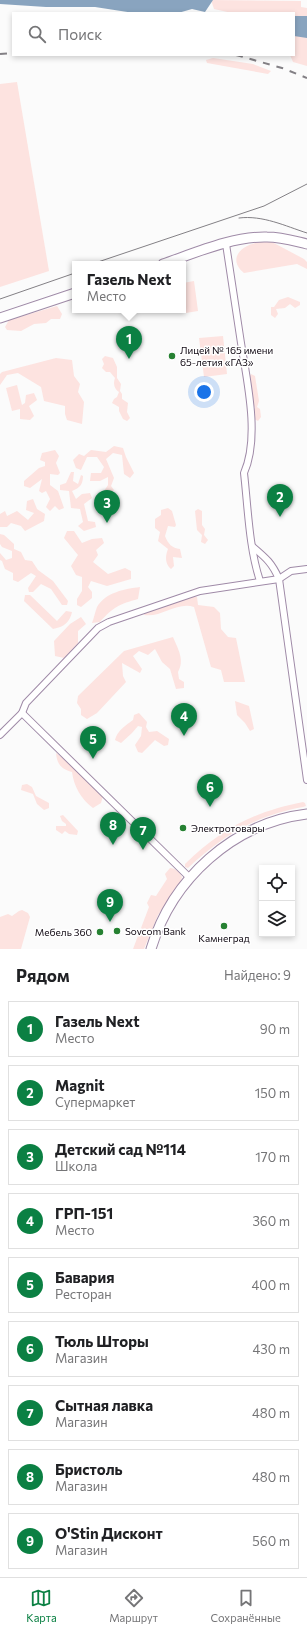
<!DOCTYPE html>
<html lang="ru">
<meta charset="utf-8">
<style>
body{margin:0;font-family:Commissioner,sans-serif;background:#f2f2f2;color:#202124}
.controls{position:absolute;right:12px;bottom:12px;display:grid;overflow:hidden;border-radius:0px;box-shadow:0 2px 6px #0003}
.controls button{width:36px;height:36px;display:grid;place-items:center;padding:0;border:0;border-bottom:1px solid #e0e0e0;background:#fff;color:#202124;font:20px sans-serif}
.you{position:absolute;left:204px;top:392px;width:14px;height:14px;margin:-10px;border:3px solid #fff;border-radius:50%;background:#1a73e8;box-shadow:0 0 0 6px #1a73e833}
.badge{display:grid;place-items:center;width:26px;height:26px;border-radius:50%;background:#0b8043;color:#fff;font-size:13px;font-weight:700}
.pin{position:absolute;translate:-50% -33px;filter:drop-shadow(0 1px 2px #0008)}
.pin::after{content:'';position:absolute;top:21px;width:14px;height:12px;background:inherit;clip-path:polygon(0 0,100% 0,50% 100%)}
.popup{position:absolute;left:72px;top:261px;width:114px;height:52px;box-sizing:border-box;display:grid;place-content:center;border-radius:0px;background:#fff;filter:drop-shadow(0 1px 3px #0005);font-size:13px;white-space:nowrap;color:#757577}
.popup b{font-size:15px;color:#202124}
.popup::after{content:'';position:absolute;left:50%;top:100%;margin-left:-8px;border:8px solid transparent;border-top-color:#fff}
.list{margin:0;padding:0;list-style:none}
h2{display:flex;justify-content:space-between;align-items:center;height:52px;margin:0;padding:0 16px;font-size:17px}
h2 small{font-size:13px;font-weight:400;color:#757577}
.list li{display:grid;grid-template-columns:26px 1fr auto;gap:12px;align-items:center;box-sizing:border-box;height:56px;margin:0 8px 8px;padding:0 8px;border:1px solid #e0e0e0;border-radius:0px}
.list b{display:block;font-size:15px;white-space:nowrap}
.list p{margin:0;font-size:13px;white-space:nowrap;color:#757577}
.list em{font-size:13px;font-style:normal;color:#757577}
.icon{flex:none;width:22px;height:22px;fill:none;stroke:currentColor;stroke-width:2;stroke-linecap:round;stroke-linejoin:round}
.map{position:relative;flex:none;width:307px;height:949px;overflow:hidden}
.search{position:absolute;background:#fff;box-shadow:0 2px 6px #0003;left:12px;right:12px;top:12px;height:44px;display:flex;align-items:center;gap:10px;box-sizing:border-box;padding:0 14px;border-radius:0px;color:#757577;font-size:15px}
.sheet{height:628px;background:#fff}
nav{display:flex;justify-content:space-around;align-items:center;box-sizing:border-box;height:56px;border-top:1px solid #e0e0e0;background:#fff;font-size:11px;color:#757577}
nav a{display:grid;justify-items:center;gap:2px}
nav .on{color:#0b8043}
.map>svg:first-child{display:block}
.green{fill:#fde3e0}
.water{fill:#89a4bf}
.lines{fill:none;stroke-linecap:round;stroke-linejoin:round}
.street-casing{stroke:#9f8aa7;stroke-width:8}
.secondary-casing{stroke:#9f8aa7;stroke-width:11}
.street{stroke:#fff;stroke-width:6}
.secondary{stroke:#fff;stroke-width:9}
.tram{stroke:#838085;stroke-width:1}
.rail{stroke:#838085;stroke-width:2;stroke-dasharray:7 7;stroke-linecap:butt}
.poi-dot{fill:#268132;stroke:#fff;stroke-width:1.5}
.labels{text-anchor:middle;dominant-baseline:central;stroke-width:3;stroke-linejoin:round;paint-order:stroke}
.poi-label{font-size:10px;fill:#100913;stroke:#fff;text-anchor:start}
</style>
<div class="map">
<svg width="307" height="949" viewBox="0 0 307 949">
<rect width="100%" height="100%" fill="#fbfbfb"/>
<g class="green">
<path d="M 211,0 L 301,1 L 301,7 L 307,8 L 307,20 L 294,24 L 294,13 L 232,13 L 214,9 Z"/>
<path d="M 294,29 L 307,32 L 307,66 L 293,62 L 290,55 L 294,55 Z"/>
<path d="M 213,58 L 253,64 L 271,71 L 268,74 L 207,63 L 206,60 Z"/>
<path d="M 17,82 L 49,271 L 0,287 L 0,84 Z"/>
<path d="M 260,242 L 272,242 L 304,259 L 307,262 L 307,269 L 297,264 L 244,273 C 226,258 243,244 260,242 Z"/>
<path d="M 194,281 L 198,311 L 186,313 L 183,283 Z"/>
<path d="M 288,297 L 300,302 L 300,305 L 295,308 L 290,304 L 285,308 L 276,309 L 278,314 L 275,318 L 271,315 L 271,307 L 274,307 L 279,300 Z"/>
<path d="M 57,306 L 62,314 L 60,319 L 51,319 L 46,323 L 34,324 L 21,331 L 7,330 L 5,327 L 9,320 Z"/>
<path d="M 223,336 L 227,374 L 204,377 L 199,338 Z"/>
<path d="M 105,356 L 113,358 L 117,367 L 117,378 L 121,384 L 120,391 L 122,394 L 122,399 L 128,403 L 127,412 L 130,418 L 127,421 L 123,419 L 119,411 L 119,407 L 112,403 L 114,399 L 117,397 L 119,392 C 114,389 113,383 115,378 L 110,372 L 106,372 L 102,368 L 104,364 L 102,359 Z"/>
<path d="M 56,358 L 72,360 L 74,376 L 80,384 L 78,392 L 84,402 L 82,424 L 67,420 L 65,414 L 65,406 L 44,401 L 41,387 L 18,373 L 7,375 L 0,385 L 0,374 L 2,372 Z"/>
<path d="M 251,374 L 255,376 L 259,401 L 257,407 L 260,409 L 261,417 L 258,421 L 254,419 L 253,412 L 255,407 L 252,406 L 248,379 Z"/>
<path d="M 17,385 L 22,405 L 25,403 L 26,395 L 34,393 L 37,400 L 29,406 L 34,416 L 30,420 L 20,419 L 20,409 L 12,411 L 6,388 Z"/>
<path d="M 114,446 L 123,448 L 126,457 L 134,473 L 130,478 L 124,474 L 122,455 L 113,453 L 106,459 L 114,478 L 111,486 L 114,490 L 109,495 L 104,491 L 108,485 L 108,477 L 100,481 L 90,481 L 91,473 L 101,473 L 104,467 L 97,457 L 87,457 L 81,470 L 76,468 L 73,460 L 79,454 L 84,456 L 91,450 L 106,452 Z"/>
<path d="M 55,450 L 59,456 L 56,463 L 60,473 L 58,475 L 50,474 L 50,485 L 58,491 L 64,508 L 59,510 L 55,506 L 50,511 L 46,507 L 50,499 L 46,491 L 42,493 L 39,491 L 42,479 L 30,488 L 24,486 L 24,481 L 39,468 L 45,466 L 45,462 L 40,460 L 42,453 Z"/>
<path d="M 71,472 L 74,472 L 73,481 L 78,484 L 81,475 L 83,476 C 83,484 80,488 72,491 L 76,499 L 82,494 L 90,493 L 92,498 L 84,504 L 88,521 L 95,522 L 96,527 L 84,531 L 78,526 L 83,522 L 80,509 L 71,508 L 69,491 L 60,490 L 60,485 L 66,483 Z"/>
<path d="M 33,499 L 37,509 L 45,514 L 44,521 L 25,531 L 21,526 L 11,523 L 7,527 L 0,527 L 0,514 L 5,511 L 7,516 L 17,511 L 28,520 L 34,513 L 26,510 L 27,501 Z"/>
<path d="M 168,508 L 172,511 L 176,525 L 175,527 L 168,526 L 165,536 C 168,544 172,548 180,549 L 182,558 L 173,557 L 174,566 L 171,569 C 165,564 165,556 168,549 L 158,541 L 160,532 L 155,528 L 155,519 L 161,515 L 161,510 Z"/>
<path d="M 198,509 L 202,511 L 202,525 L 205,529 L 204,535 L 208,540 L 205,544 L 201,542 L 202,535 L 197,530 L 195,511 Z"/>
<path d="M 67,531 L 74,531 L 82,543 L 92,539 L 102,538 L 104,543 L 96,550 L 98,555 L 93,562 L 108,574 L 125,568 L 131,571 L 131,579 L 107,586 L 91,581 L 88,587 L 92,592 L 92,598 L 81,607 L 77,605 L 77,599 L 82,591 L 82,577 L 76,575 L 71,566 L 78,555 L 64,538 Z"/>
<path d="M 0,534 L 4,535 L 14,544 L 14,549 L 21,552 L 25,560 L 32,561 L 38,570 L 53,581 L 68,601 L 67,605 L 62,605 L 51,589 L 41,584 L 33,592 L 29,592 L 28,588 L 36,576 L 31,573 L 18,582 L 13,580 L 13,573 L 5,569 L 2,561 L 0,560 L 0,553 L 6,560 L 12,558 L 12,551 L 2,547 L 0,544 Z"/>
<path d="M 140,587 L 138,599 C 120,604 113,607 100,622 L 92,623 C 94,618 95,612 97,607 C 106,592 125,589 140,587 Z"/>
<path d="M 25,595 L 30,595 L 57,621 L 66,611 L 72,612 C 70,622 64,627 53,629 L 24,601 Z"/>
<path d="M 191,596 L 197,597 L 198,605 L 214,607 L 220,613 L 221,629 L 228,637 L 236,638 L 245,682 L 224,682 L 221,670 L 211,667 L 194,607 C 178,601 161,618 144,615 L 147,606 L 181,600 Z"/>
<path d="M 81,617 L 86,624 L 78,631 L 78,643 L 64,658 L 55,656 L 54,641 L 70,624 Z"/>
<path d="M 173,637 C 178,649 185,660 178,672 L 179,679 L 184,682 L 184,688 L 176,689 L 170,669 L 162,662 L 155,649 L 148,655 L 139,651 L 133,656 L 142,669 L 140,673 L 122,663 L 123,676 L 126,682 L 97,713 L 87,719 L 81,715 L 81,709 L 77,703 L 78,696 L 124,651 Z"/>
<path d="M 235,701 L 249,706 L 254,729 L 250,731 L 245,723 L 237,715 Z"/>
<path d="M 139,713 L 147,722 L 146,727 L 149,732 L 157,731 L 169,739 L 168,745 L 164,746 L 155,740 L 142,753 L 138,752 L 135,745 L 141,736 L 142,727 L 138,726 L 132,733 L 121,743 L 115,740 C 117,731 126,725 133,720 L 134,715 Z"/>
<path d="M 56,753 L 72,765 L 103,796 L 101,803 L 93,808 C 81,799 74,787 72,772 C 61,769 57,764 56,753 Z"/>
<path d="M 27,784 L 32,787 L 36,796 L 49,803 L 49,808 L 44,810 L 37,804 L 33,794 L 21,790 L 22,785 Z"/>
<path d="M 303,802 L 305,803 L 306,806 L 303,807 C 255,816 224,835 188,868 L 185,867 L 185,864 C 221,829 253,812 303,802 Z"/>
<path d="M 63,815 L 78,831 L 77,835 L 69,834 L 65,831 L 62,834 L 56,830 L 56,826 L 66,826 L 66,824 L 62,821 L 60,816 Z"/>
<path d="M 170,868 C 175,868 180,872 182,877 L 181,881 L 158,915 L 144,949 L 133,949 L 149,907 L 147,903 L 151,895 L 156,896 L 167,879 L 165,874 Z"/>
<path d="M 22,910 L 28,913 L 30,917 L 21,949 L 0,949 L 0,917 L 8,914 L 12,916 L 19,911 Z"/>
</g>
<g class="water">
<path d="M 0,0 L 213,0 L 205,12 L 192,9 L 178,13 L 134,13 L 95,7 L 46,7 L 0,4 Z"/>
<path d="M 294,16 L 307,16 L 307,38 L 294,36 Z"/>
</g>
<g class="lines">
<g class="street-casing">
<g id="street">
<path d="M 226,244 C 231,277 236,310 241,343 C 247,381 260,437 244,473 C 248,508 249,548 260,581"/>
<path d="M 253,547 C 266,558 272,563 279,579 L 307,780"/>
<path d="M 22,713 L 189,877"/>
<path d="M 0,735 L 22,713 L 26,703 L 98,628 L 109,622 L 200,591 L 279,579 L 291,571 L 307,569"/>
</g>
</g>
<g class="secondary-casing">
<g id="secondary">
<path d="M 163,264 C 195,253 233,236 267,237 C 281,237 294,241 307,244"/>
<path d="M 0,318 L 75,293"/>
<path d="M 151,949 C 172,879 233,823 307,814"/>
</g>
</g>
<use href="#street" class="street"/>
<use href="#secondary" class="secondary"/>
<g class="tram">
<path d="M 239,218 C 263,215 285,226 307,233"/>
<path d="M 92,264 L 264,206 L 307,184"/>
<path d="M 0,299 L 75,273"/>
</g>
<g class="rail">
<path d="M 0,54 L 13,53"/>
<path d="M 236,55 L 282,68 L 307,78"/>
</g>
</g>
<g class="poi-dot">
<circle cx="172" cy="356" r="4"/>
<circle cx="183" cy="828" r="4"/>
<circle cx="224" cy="926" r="4"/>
<circle cx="117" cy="931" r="4"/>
<circle cx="100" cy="932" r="4"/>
</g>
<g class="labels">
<g class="poi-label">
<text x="180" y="350">Лицей № 165 имени<tspan x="180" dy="12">65-летия «ГАЗ»</tspan></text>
<text x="191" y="828">Электротовары</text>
<text x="125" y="931">Sovcom Bank</text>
<text x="92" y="932" text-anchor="end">Мебель 360</text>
<text x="224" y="938" text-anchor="middle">Камнеград</text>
</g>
</g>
</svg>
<div class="controls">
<button><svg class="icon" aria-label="locate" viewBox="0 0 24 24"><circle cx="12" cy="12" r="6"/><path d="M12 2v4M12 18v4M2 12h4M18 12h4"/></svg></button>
<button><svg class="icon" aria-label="layers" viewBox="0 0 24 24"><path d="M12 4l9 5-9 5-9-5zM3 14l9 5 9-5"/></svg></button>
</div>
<div class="you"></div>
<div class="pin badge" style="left:129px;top:359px">1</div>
<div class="popup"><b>Газель Next</b>Место</div>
<div class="pin badge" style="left:280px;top:517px">2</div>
<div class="pin badge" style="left:107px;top:523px">3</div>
<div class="pin badge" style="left:184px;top:736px">4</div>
<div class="pin badge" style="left:93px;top:759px">5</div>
<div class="pin badge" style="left:210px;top:807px">6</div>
<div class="pin badge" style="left:143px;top:850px">7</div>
<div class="pin badge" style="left:113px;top:845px">8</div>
<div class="pin badge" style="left:110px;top:922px">9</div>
<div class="search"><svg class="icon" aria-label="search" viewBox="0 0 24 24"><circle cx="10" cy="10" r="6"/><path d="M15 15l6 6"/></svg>Поиск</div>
</div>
<section class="sheet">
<h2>Рядом<small>Найдено: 9</small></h2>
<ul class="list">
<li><span class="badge">1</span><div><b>Газель Next</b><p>Место</p></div><em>90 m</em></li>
<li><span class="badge">2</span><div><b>Magnit</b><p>Супермаркет</p></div><em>150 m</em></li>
<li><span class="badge">3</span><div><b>Детский сад №114</b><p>Школа</p></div><em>170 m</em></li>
<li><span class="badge">4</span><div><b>ГРП-151</b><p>Место</p></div><em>360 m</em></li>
<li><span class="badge">5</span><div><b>Бавария</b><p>Ресторан</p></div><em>400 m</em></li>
<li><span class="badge">6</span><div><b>Тюль Шторы</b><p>Магазин</p></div><em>430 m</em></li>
<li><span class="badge">7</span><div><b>Сытная лавка</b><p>Магазин</p></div><em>480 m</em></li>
<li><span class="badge">8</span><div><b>Бристоль</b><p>Магазин</p></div><em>480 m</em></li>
<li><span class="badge">9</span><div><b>O'Stin Дисконт</b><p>Магазин</p></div><em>560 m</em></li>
</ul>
</section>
<nav>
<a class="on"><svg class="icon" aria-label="map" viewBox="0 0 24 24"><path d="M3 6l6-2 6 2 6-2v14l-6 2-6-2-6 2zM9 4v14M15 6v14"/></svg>Карта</a>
<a><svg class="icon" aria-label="directions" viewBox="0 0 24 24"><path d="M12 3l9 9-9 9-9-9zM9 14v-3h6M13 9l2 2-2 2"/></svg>Маршрут</a>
<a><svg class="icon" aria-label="saved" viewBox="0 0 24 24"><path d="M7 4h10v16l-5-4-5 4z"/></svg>Сохранённые</a>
</nav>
